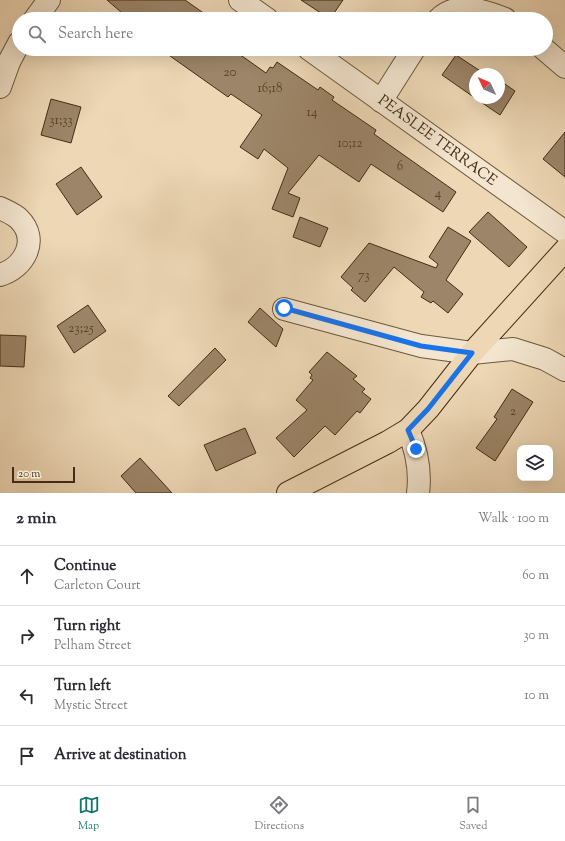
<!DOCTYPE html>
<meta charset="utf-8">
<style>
body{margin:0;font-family:"Sorts Mill Goudy",serif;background:#f7f7f7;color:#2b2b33}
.controls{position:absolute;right:12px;bottom:12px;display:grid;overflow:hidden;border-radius:8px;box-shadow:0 4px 16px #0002}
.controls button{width:36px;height:36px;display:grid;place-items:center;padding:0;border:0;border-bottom:1px solid #e1e1e2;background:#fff;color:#2b2b33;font:20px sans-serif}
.compass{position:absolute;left:469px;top:68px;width:36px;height:36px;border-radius:50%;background:#fff;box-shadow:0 4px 16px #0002;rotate:314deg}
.scale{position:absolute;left:12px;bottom:10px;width:63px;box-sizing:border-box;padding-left:4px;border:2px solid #442d14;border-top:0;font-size:11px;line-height:14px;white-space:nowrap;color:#442d14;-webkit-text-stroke:3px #f3e5cf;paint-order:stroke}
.stop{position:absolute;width:12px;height:12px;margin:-9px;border:3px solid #1a73e8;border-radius:50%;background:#fff}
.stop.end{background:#1a73e8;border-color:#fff;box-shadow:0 1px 4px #0008}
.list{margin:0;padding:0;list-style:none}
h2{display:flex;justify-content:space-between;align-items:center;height:52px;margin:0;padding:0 16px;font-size:17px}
h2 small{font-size:13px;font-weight:400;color:#7c7c81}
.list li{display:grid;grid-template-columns:26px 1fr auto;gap:12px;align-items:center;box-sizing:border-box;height:60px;padding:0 16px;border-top:1px solid #e1e1e2}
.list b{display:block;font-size:15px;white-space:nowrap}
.list p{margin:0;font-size:13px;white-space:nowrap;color:#7c7c81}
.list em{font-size:13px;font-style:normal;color:#7c7c81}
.icon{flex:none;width:22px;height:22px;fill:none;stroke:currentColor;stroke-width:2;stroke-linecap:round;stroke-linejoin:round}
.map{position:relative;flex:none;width:565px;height:493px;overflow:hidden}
.search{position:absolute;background:#fff;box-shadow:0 4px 16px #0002;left:12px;right:12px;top:12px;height:44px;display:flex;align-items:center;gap:10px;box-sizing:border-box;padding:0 14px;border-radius:22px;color:#7c7c81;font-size:15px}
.sheet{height:292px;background:#fff}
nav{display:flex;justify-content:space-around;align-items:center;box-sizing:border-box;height:56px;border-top:1px solid #e1e1e2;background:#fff;font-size:11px;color:#7c7c81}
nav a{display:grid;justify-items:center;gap:2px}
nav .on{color:#0f766e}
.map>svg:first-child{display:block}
.building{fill:#9c8568;stroke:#442d14}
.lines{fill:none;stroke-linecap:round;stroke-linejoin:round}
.minor-casing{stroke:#6e583c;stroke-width:24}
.major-casing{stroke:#442d14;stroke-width:24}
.minor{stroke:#f3e5cf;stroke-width:22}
.major{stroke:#edd7b5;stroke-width:22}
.route{stroke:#1a73e8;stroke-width:5}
.labels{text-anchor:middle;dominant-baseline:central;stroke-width:3;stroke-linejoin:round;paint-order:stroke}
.number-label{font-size:13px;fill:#5a4329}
.street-label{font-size:15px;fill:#442d14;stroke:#f3e5cf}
</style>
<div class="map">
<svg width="565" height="493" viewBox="0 0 565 493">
<rect width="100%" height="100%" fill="#edd7b5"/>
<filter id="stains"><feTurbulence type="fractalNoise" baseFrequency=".005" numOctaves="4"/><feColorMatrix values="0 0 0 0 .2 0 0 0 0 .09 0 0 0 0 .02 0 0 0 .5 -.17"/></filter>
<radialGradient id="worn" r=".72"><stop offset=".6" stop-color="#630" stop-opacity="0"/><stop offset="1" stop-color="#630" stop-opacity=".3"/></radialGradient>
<g class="building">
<path d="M 107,0 L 185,0 L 212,19 L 129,19 Z"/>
<path d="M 301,0 L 343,0 L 330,19 Z"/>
<path d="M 164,49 L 232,49 L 266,73 L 270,67 L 273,68 L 277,62 L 318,90 L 320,87 L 334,97 L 332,100 L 376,130 L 374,134 L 456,192 L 443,212 L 371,164 L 359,182 L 319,155 L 288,193 L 300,198 L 293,217 L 272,209 L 288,168 L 264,149 L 258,159 L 240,147 L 262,115 L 231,94 L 228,97 L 163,51 Z"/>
<path d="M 456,55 L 485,74 L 475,74 L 475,98 L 442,75 Z"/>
<path d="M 499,80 L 515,91 L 500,115 L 475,98 L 499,98 Z"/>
<path d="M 51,99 L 81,107 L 71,143 L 41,135 Z"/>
<path d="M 565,132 L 565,177 L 543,159 Z"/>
<path d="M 81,167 L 102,197 L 77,215 L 56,184 Z"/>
<path d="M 488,212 L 527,247 L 509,267 L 469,232 Z"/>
<path d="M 300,217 L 328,228 L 320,247 L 293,237 Z"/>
<path d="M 448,227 L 471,241 L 446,280 L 463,294 L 448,313 L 433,301 L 431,303 L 421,297 L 424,292 L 394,267 L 365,302 L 351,290 L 353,288 L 341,277 L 369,243 L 436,268 L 438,264 L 429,257 Z"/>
<path d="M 88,305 L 106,331 L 74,353 L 57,326 Z"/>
<path d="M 260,308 L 283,329 L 276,347 L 248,322 Z"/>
<path d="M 0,335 L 26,336 L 24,367 L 0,366 Z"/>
<path d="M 215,348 L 226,360 L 179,406 L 168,396 Z"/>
<path d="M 327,352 L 357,376 L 353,379 L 365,389 L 362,392 L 371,399 L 360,413 L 357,411 L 335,435 L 325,426 L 294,457 L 276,438 L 307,410 L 296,400 L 313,380 L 310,378 L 312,375 L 309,372 Z"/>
<path d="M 512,389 L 533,402 L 495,461 L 476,448 L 497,419 L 494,417 Z"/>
<path d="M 245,428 L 256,453 L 216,471 L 204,445 Z"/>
<path d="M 140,458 L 172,493 L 136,493 L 121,476 Z"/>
</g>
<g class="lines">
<g class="minor-casing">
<g id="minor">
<path d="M 240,0 L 267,19"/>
<path d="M 35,19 L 49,0"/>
<path d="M 439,19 C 457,1 485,11 505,19"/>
<path d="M 309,49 L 565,232"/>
<path d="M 544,49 L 565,67"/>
<path d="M 0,87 L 9,62 L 19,43"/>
<path d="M 381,101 L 414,49"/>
<path d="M 0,208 C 6,211 14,214 19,219 C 40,240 24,268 0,275"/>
<path d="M 284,309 L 421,346 L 472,353 L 513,349 L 545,359 L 565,370"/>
<path d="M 408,430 C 417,451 421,470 418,493"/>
</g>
</g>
<g class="major-casing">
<path id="major" d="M 288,493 L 388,442 L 408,430 L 428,409 L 472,353 L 565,250"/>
</g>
<use href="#minor" class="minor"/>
<use href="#major" class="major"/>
</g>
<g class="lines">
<path class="route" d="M 284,308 L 421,346 L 472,353 L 428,409 L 408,430 L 416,449"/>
</g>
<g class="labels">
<g class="number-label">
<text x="230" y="73">20</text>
<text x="270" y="89">16;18</text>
<text x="312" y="113">14</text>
<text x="61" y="121">31;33</text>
<text x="350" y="144">10;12</text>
<text x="400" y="167">6</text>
<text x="438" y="194">4</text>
<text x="364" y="276">73</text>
<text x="81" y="329">23;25</text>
<text x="513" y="412">2</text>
</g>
<g class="street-label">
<text transform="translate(437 141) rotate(36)">PEASLEE TERRACE</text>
</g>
</g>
<rect width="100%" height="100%" filter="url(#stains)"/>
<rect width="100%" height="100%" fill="url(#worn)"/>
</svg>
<div class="controls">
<button><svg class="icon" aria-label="layers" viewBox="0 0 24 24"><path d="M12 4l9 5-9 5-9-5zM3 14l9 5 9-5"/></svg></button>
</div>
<svg class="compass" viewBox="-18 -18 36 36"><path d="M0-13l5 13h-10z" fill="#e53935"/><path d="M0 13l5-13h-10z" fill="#7c7c81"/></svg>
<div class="scale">20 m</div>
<div class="stop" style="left:284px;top:308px"></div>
<div class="stop end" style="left:416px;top:449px"></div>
<div class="search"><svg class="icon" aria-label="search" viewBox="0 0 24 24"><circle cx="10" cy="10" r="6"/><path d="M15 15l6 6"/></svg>Search here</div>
</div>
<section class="sheet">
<h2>2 min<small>Walk · 100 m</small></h2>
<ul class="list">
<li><svg class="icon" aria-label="ahead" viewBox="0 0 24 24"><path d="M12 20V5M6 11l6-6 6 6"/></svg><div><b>Continue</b><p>Carleton Court</p></div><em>60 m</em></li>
<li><svg class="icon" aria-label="right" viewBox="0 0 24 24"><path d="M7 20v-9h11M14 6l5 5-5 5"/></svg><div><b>Turn right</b><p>Pelham Street</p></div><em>30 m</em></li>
<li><svg class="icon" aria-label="left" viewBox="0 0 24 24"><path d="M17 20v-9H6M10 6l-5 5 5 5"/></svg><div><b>Turn left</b><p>Mystic Street</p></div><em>10 m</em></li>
<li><svg class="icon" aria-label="arrive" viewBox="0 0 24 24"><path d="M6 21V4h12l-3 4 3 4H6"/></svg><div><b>Arrive at destination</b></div></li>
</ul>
</section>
<nav>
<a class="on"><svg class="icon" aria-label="map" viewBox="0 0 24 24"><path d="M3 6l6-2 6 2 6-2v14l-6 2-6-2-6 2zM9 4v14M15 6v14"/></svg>Map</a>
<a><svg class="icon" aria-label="directions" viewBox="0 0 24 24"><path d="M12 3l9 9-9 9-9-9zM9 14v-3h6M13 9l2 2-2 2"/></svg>Directions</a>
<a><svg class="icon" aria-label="saved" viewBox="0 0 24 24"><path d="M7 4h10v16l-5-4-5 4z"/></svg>Saved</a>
</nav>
